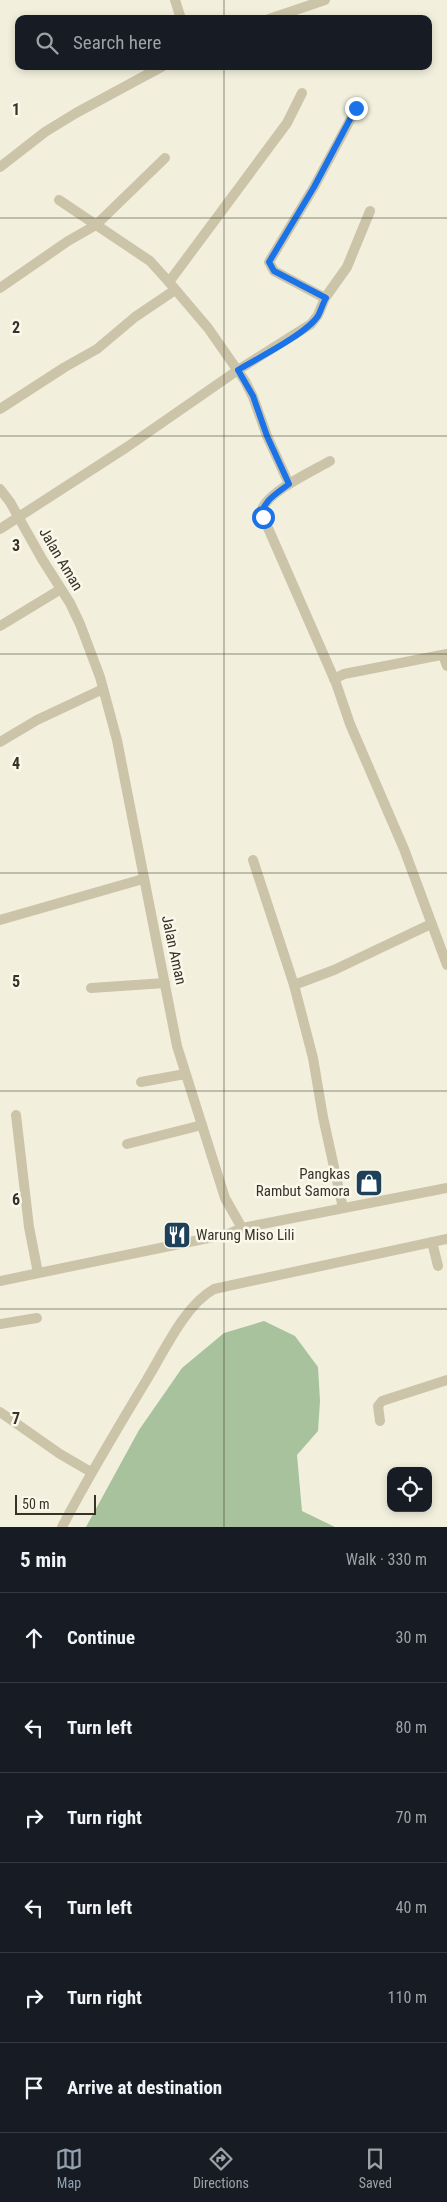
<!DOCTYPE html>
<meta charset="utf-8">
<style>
body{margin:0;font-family:"Roboto Condensed",sans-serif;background:#20242c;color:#f1f3f6}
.controls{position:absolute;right:15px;bottom:15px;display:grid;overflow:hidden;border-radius:10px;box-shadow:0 2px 8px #0003}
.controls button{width:45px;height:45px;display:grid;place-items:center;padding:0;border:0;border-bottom:1px solid #363941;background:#171b24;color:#f1f3f6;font:25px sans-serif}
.scale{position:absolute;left:15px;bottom:12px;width:81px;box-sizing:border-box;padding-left:5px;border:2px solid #383329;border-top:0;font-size:14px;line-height:18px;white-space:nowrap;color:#383329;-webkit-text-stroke:4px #faf8ea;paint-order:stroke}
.stop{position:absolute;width:15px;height:15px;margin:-11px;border:4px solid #1a73e8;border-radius:50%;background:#fff}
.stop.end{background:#1a73e8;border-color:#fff;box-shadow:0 1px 5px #0008}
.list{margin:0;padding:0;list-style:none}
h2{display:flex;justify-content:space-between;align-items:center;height:65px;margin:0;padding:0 20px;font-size:21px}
h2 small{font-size:16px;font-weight:400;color:#9ea1a6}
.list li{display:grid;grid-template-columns:32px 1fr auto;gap:15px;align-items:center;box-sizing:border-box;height:90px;padding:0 20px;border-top:1px solid #363941}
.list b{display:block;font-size:19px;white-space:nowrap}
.list em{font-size:16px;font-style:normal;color:#9ea1a6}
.icon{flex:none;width:28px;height:28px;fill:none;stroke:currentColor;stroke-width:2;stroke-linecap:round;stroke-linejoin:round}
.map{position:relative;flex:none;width:447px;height:1527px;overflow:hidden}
.search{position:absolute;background:#171b24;box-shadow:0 2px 8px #0003;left:15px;right:15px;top:15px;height:55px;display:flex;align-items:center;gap:12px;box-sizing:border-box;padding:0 18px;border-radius:10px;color:#9ea1a6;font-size:19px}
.sheet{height:605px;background:#171b24}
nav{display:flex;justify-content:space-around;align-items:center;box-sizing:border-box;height:70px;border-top:1px solid #363941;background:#171b24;font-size:14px;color:#9ea1a6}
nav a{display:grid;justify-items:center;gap:2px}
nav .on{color:#92a2af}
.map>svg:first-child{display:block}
.green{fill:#a8c29d}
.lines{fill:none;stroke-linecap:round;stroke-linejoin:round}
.minor{stroke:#cbc4a9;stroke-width:10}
.route{stroke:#1a73e8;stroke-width:6}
.grid{fill:none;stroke:#383329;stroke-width:1;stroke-opacity:0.55}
.labels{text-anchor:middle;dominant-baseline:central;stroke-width:5;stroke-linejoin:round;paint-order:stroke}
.street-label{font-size:15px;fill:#383329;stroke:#faf8ea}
.poi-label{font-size:15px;fill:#383329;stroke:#faf8ea;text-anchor:end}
.grid-label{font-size:16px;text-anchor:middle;font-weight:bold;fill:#383329;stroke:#faf8ea;stroke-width:5;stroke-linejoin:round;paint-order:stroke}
</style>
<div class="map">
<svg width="447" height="1527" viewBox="0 0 447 1527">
<rect width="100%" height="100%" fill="#f2f0dd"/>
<path class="green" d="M 264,1321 L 295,1336 L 318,1367 L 320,1401 L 318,1431 L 297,1455 L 302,1511 L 335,1527 L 86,1527 L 139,1430 L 182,1368 L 224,1333 Z"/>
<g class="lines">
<g class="minor">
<path d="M 175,0 L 181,19"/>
<path d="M 269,19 L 325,0"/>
<path d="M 0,167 L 45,132 L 76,113 L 163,66"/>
<path d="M 59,200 L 150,261 L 169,282"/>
<path d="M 0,288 L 68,241 L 96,225 L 165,158"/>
<path d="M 325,298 L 274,271 L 269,262 L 314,187 L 356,109"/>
<path d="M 0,409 L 65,367 L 97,349 L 135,317 L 175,290"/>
<path d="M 330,461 C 313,471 266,492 261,512 L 336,683 L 350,724 L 404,849 L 447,965"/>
<path d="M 289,484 L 267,436 L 253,397 L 245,381 L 208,328 L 169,282 L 287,123 L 302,93"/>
<path d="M 0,489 L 10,502 L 42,559 L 70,603 L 80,624 L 100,677 L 117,740 L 177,1046 L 225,1198 L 242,1228"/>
<path d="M 0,529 L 127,447 L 238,370 L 311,324 L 318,315 L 325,298 L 347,267 L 370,211"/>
<path d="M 0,626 L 61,589"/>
<path d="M 443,655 L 447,666"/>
<path d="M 334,679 L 344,674 L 447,654"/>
<path d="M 0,742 L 37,720 L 103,689"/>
<path d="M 253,860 L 294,985 L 313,1058 L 323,1117 L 343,1208"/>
<path d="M 0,920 L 143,879"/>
<path d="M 294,985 L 334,970 L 431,924"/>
<path d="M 91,988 L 165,983"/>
<path d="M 141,1082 L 185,1074"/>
<path d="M 16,1115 L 29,1227 L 38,1273"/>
<path d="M 127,1144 L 202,1125"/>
<path d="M 432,1242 L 438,1266"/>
<path d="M 0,1281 L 228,1234 L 242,1228 L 447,1188"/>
<path d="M 0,1324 L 37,1318"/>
<path d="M 0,1412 L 60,1454 L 91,1472"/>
<path d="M 380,1421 L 378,1406 L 382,1401 L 447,1380"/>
<path d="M 62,1527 C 88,1477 117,1429 146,1381 C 164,1352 184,1306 214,1289 L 447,1239"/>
</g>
</g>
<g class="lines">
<path class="route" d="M 263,517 C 259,503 279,492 289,484 L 267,436 L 253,396 L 238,370 C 258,358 306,334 318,316 C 321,310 323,303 326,298 L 274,271 L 269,262 L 314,187 L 356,108"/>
</g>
<path class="grid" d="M 224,0 L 224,19M 224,66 L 224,1527M 0,218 L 447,218M 0,436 L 447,436M 0,654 L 447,654M 0,873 L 447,873M 0,1091 L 447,1091M 0,1309 L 447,1309"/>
<defs>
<g id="shop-square" transform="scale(1.4375)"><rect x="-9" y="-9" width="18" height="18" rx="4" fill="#1e4059" stroke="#faf8ea"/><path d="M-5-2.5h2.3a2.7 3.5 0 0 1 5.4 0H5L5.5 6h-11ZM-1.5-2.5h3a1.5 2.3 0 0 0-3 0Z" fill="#fff"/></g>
<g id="restaurant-square" transform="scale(1.4375)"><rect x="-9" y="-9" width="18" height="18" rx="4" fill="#1e4059" stroke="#faf8ea"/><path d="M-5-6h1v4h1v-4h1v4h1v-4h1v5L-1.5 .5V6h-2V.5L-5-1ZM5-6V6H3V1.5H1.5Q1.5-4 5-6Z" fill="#fff"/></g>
</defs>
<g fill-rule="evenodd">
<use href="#shop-square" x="369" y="1183"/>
<use href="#restaurant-square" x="177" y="1235"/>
</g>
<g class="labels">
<g class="street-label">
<text transform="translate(61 559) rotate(59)">Jalan Aman</text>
<text transform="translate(174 950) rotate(78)">Jalan Aman</text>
</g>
<g class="poi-label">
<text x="350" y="1174">Pangkas<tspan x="350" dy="17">Rambut Samora</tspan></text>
<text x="196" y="1235" text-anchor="start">Warung Miso Lili</text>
</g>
</g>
<g class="grid-label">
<text x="16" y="115">1</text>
<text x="16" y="333">2</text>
<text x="16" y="551">3</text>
<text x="16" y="769">4</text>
<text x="16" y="987">5</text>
<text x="16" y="1205">6</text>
<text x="16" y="1424">7</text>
</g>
</svg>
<div class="controls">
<button><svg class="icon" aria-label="locate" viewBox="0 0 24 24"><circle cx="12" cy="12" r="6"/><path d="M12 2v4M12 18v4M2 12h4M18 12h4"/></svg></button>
</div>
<div class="scale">50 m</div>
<div class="stop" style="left:263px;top:517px"></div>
<div class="stop end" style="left:356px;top:108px"></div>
<div class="search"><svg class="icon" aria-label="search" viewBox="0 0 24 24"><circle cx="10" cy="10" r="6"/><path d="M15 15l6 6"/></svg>Search here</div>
</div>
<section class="sheet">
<h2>5 min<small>Walk · 330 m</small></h2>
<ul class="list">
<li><svg class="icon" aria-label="ahead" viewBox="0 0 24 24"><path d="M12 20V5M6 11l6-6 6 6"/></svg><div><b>Continue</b></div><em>30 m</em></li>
<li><svg class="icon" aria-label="left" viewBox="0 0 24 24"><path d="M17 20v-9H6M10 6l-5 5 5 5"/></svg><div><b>Turn left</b></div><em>80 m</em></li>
<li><svg class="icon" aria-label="right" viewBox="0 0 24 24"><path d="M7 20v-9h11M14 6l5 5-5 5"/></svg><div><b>Turn right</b></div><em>70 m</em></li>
<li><svg class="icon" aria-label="left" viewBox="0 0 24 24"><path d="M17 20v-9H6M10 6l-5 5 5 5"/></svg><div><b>Turn left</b></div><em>40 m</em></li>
<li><svg class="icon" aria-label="right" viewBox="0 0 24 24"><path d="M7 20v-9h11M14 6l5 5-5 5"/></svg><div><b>Turn right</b></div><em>110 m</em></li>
<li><svg class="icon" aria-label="arrive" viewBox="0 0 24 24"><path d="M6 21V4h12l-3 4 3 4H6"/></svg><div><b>Arrive at destination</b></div></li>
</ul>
</section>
<nav>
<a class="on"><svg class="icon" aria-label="map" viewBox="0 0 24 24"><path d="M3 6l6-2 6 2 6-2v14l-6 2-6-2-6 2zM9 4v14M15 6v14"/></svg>Map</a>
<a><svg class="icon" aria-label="directions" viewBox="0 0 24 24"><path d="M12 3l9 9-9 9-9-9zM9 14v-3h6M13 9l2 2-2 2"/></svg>Directions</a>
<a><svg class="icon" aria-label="saved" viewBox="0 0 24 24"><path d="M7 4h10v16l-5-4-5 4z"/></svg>Saved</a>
</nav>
